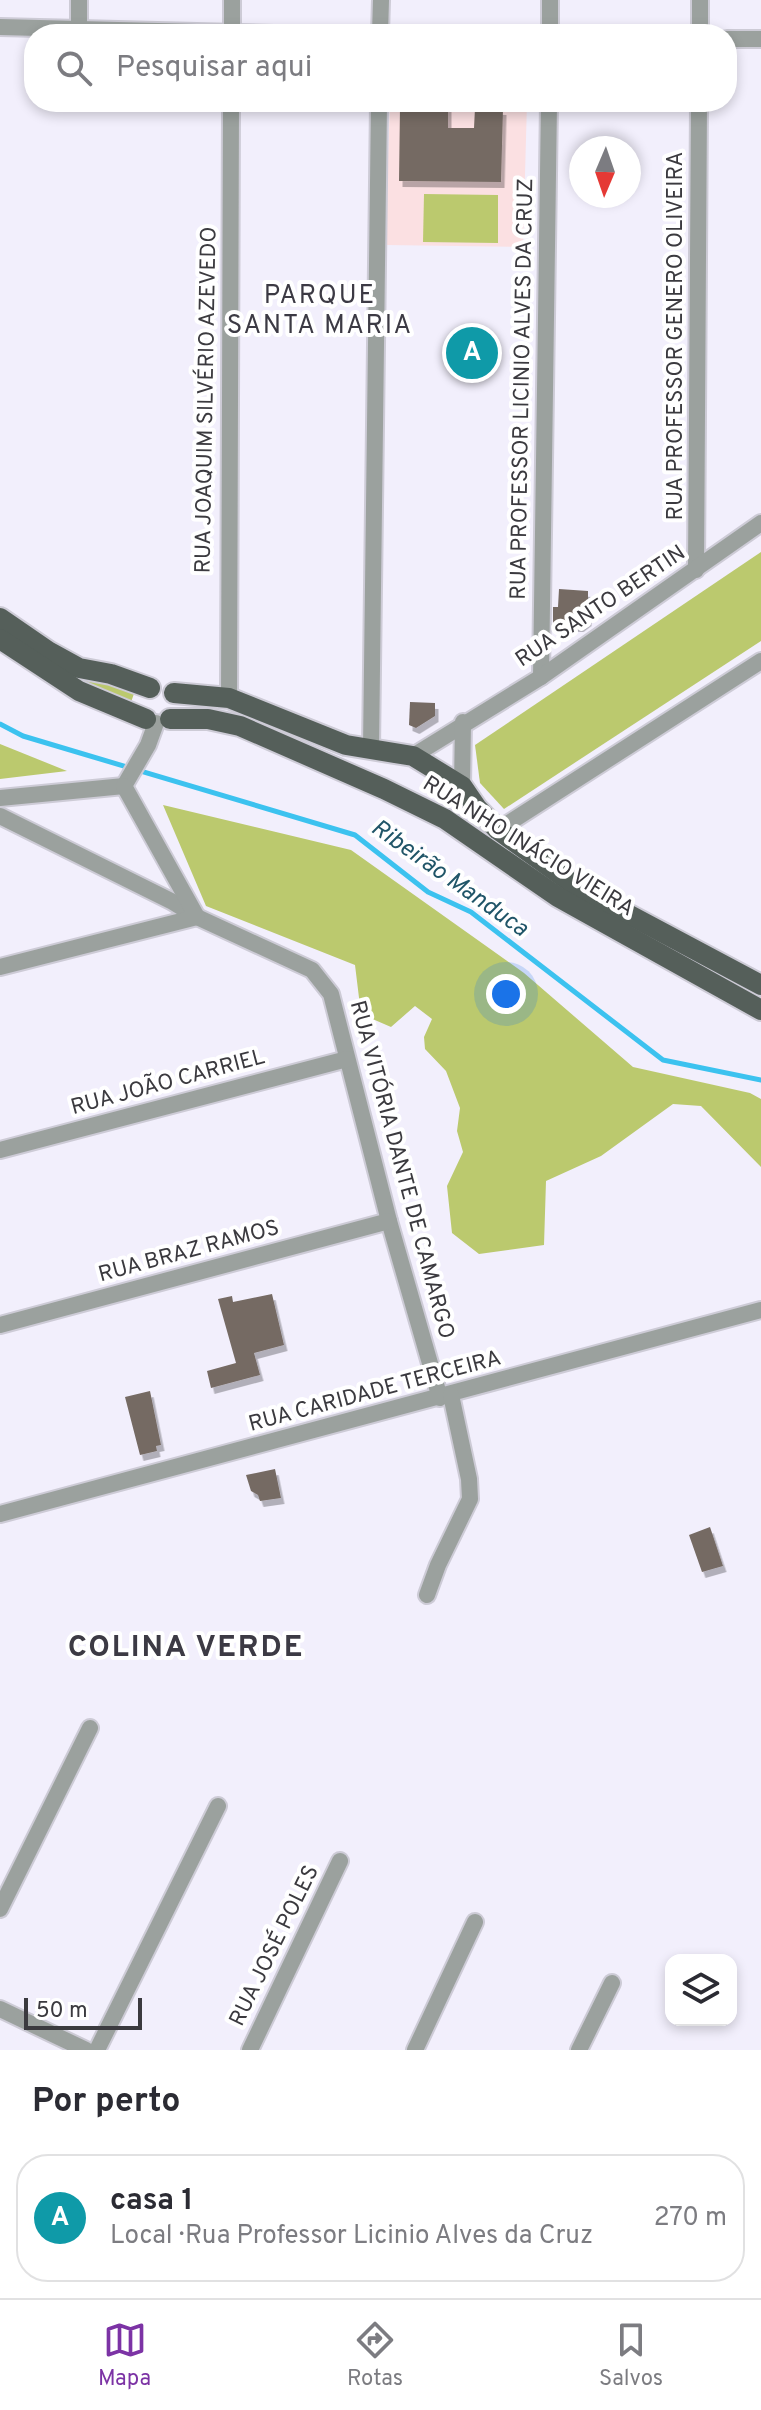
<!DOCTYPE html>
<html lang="pt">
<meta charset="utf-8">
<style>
body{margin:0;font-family:Overpass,sans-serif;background:#f2f2f3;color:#2b2b33}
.controls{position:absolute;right:24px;bottom:24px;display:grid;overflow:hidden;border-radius:16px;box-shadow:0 4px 12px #0003}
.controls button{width:72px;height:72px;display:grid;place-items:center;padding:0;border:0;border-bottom:2px solid #e1e1e2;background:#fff;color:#2b2b33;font:40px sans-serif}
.compass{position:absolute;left:569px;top:136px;width:72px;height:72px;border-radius:50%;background:#fff;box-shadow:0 4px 12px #0003;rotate:182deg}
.scale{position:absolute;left:24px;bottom:20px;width:118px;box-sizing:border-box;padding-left:8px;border:4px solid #3b3a3f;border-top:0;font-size:22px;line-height:28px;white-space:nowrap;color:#3b3a3f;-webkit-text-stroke:6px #fff;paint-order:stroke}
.you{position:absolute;left:506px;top:994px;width:28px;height:28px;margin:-20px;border:6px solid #fff;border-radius:50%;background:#1a73e8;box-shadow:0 0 0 12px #1a73e833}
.badge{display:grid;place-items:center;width:52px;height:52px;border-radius:50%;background:#7c33a5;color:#fff;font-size:26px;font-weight:700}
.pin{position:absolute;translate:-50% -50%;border:4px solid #fff;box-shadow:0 2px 8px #0006}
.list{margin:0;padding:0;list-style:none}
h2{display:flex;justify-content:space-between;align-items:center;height:104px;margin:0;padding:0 32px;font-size:34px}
h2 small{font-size:26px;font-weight:400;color:#7c7c81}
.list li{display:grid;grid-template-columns:52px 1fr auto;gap:24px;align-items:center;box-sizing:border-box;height:128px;margin:0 16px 16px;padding:0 16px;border:2px solid #e1e1e2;border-radius:32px}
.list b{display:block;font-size:30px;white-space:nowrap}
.list p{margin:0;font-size:26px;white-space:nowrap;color:#7c7c81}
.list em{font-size:26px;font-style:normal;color:#7c7c81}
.icon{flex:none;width:44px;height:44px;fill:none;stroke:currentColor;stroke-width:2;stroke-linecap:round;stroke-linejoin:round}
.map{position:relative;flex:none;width:761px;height:2050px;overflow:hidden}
.search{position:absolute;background:#fff;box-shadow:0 4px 12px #0003;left:24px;right:24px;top:24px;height:88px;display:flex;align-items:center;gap:20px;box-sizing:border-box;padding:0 28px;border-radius:32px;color:#7c7c81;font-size:30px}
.sheet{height:248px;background:#fff}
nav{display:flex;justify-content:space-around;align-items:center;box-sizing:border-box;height:112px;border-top:2px solid #e1e1e2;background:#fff;font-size:22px;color:#7c7c81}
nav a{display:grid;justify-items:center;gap:4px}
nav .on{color:#7c33a5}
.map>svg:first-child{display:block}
.education{fill:#fbe0e2}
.green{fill:#bbc96e}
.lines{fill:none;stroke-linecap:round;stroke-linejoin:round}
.stream{stroke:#3cc2ef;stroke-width:5}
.building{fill:#756a63;filter:url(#shadow)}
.minor-casing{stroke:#cdcbd6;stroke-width:20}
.primary-casing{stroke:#cdcbd6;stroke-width:24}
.minor{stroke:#9ba19e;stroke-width:16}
.primary{stroke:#555f5a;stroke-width:20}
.labels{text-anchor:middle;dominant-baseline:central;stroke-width:8;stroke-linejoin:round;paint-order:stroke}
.street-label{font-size:22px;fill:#3b3a3f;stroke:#fff}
.water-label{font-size:24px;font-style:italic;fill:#205568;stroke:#fff}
.quarter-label{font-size:26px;letter-spacing:2px;fill:#3c3a44;stroke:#fff}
.district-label{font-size:30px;font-weight:bold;letter-spacing:2px;fill:#3c3a44;stroke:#fff}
</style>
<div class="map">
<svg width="761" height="2050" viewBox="0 0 761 2050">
<defs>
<filter id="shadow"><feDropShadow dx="3.5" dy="6" stdDeviation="0" flood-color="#0004"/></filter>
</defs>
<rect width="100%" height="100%" fill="#f2effc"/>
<path class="education" d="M 390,102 L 527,102 L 523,247 L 385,245 Z"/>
<g class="green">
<path d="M 424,194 L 498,195 L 498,243 L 423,242 Z"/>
<path d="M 761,552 L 761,641 L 504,809 L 480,783 L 475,745 Z"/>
<path d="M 70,675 L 83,680 L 136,688 L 130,705 L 87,687 Z"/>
<path d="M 0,744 L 67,771 L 0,779 Z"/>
<path d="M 163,805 L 351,850 L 524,973 L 633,1067 L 750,1093 L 761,1099 L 761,1167 L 701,1106 L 673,1104 L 601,1156 L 546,1181 L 544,1245 L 479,1254 L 452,1233 L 447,1186 L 463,1152 L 457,1131 L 460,1108 L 446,1071 L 425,1049 L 424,1037 L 432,1019 L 415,1006 L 391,1027 L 361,1014 L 355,965 L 206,906 Z"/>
</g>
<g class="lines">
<path class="stream" d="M 0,724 L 23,736 L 355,835 L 428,892 L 471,912 L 663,1060 L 761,1080"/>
</g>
<g class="building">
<path d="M 400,106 L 448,106 L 448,128 L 474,128 L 475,108 L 503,109 L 501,182 L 399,181 Z"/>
<path d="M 559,589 L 588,591 L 588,620 L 580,626 L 553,625 L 553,607 L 558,607 Z"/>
<path d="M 410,702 L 435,703 L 435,716 L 416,728 L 409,725 Z"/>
<path d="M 272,1294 L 284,1345 L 254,1353 L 260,1375 L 211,1388 L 207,1371 L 236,1363 L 218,1299 L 232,1296 L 233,1302 Z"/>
<path d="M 150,1391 L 161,1445 L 156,1446 L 157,1451 L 140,1455 L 125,1397 Z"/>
<path d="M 275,1469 L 281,1498 L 260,1501 L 258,1495 L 251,1491 L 246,1475 Z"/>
<path d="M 710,1527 L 723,1566 L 702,1572 L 689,1535 Z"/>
</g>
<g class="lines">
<g class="minor-casing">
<g id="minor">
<path d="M 0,27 L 274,34"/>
<path d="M 79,28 L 79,0"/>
<path d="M 232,34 L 232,0"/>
<path d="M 380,34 L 381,0"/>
<path d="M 550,34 L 550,0"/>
<path d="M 700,34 L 700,0"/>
<path d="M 727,39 L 761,39"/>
<path d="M 696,570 L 699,102"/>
<path d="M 541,677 L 549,102"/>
<path d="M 229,698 L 231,102"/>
<path d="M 371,749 L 379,102"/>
<path d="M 413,756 L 541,677 L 761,523"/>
<path d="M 124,786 L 148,745 L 156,723"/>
<path d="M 462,786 L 463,722"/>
<path d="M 0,798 L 124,786"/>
<path d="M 0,816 L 171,901 L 197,917 L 312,970 L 331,994 L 389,1221 L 440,1398"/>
<path d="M 498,830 L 761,661"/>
<path d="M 0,967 L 197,917 L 124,786"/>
<path d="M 0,1150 L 347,1059"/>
<path d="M 0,1325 L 389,1221"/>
<path d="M 0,1514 L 761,1310"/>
<path d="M 427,1595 L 438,1565 L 470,1499 L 469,1479 L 451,1395"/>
<path d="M 0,1909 L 90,1728"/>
<path d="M 0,2009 L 86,2050"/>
<path d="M 97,2050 L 218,1806"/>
<path d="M 250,2050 L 340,1861"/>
<path d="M 415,2050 L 475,1922"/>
<path d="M 579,2050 L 612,1983"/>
</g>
</g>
<g class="primary-casing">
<g id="primary">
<path d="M 0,618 L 48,651 L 79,668 L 111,674 L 150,688"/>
<path d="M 0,639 L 79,691 L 146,719"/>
<path d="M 174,693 L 229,698 L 346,745 L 413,756 L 462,786 L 477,808 L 498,830 L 577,887 L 761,985"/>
<path d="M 170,719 L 208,719 L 240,726 L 384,789 L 445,819 L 558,897 L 761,1010"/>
</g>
</g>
<use href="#minor" class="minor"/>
<use href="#primary" class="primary"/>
</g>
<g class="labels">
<g class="street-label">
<text transform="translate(676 336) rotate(-90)">RUA PROFESSOR GENERO OLIVEIRA</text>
<text transform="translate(523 389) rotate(-89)">RUA PROFESSOR LICINIO ALVES DA CRUZ</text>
<text transform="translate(207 400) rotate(-89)">RUA JOAQUIM SILVÉRIO AZEVEDO</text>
<text transform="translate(601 607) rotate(-34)">RUA SANTO BERTIN</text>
<text transform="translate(528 847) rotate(32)">RUA NHO INÁCIO VIEIRA</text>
<text transform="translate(168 1083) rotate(-15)">RUA JOÃO CARRIEL</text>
<text transform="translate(401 1170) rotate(75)">RUA VITÓRIA DANTE DE CAMARGO</text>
<text transform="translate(189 1252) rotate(-15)">RUA BRAZ RAMOS</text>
<text transform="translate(375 1392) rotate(-15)">RUA CARIDADE TERCEIRA</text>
<text transform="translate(275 1946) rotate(-64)">RUA JOSÉ POLES</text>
</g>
<g class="water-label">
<text transform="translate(449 879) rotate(35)">Ribeirão Manduca</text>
</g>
<g class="quarter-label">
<text x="320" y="296">PARQUE<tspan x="320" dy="30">SANTA MARIA</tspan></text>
</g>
<g class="district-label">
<text x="186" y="1648">COLINA VERDE</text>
</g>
</g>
</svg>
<div class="controls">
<button><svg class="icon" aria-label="layers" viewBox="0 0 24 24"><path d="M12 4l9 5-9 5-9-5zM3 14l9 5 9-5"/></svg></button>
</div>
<svg class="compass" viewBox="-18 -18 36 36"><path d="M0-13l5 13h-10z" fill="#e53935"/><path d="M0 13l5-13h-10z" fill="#7c7c81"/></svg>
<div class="scale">50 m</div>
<div class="you"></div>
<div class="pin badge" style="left:472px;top:353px;background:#0f9aa8">A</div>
<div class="search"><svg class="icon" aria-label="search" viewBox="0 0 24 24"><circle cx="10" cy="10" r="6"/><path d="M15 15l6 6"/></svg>Pesquisar aqui</div>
</div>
<section class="sheet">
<h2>Por perto<small></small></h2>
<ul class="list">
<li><span class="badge" style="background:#0f9aa8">A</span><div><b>casa 1</b><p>Local · Rua Professor Licinio Alves da Cruz</p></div><em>270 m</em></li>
</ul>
</section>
<nav>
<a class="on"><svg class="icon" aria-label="map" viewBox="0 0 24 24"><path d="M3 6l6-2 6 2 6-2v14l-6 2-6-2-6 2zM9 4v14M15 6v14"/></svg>Mapa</a>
<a><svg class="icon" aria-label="directions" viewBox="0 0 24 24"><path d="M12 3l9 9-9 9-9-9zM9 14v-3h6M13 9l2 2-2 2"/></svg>Rotas</a>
<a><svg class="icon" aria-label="saved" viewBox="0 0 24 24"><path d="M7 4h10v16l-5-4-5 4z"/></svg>Salvos</a>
</nav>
